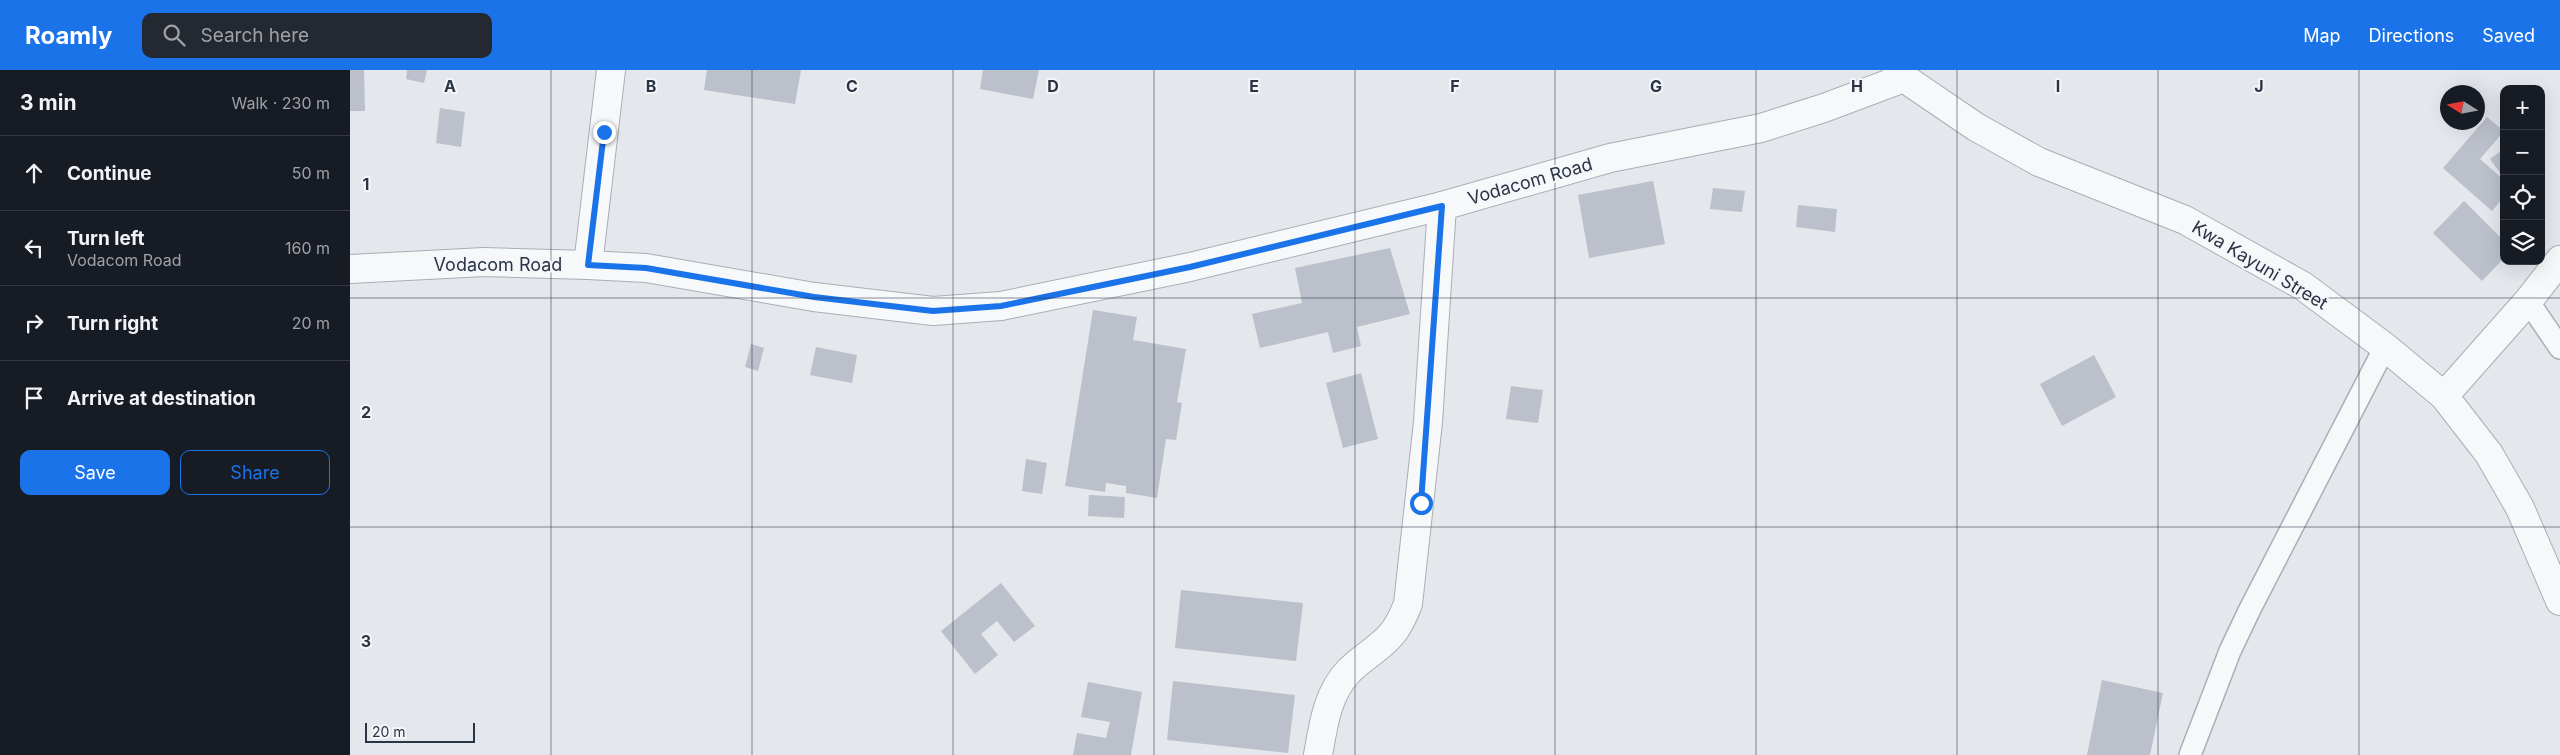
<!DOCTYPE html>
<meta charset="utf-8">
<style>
body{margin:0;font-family:Inter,sans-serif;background:#242831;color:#f1f3f6}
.controls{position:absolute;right:15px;top:15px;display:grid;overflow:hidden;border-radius:10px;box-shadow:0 5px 20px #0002}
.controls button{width:45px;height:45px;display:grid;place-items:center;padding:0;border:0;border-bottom:1px solid #363941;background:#171b24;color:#f1f3f6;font:25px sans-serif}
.compass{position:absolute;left:2090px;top:15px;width:45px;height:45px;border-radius:50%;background:#171b24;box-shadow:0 5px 20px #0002;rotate:281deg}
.scale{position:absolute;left:15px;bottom:12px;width:110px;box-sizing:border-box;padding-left:5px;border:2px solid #2b3445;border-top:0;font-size:14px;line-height:18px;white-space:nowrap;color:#2b3445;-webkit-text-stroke:4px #f4f6f9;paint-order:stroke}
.stop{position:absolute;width:15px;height:15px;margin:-11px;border:4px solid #1a73e8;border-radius:50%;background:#fff}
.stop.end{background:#1a73e8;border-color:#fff;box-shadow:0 1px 5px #0008}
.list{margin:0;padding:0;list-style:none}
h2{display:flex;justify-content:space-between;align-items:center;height:65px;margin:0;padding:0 20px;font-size:21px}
h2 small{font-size:16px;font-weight:400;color:#9ea1a6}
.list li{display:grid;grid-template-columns:32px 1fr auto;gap:15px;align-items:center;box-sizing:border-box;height:75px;padding:0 20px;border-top:1px solid #363941}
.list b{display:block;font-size:19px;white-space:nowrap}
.list p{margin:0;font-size:16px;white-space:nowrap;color:#9ea1a6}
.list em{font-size:16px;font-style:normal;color:#9ea1a6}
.actions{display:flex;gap:10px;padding:15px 20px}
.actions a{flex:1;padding:11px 0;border:1px solid #1a73e8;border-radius:10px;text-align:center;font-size:18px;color:#1a73e8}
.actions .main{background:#1a73e8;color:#fff}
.icon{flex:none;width:28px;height:28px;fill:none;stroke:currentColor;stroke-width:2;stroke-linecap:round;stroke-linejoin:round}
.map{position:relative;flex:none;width:2210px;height:685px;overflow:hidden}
header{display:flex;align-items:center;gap:30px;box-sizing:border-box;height:70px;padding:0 25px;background:#1a73e8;color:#fff}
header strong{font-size:24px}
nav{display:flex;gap:28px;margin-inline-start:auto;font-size:18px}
.search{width:350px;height:45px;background:#242831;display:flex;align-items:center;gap:12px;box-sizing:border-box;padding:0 18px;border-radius:10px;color:#9ea1a6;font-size:19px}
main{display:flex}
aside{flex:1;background:#171b24}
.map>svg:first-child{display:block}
.building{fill:#bbc0ca}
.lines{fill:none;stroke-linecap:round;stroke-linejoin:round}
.service-casing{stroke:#a9aeb7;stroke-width:24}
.minor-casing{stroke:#a9aeb7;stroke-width:30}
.tertiary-casing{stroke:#a9aeb7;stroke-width:30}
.service{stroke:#f7f8fa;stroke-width:21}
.minor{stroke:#f7f8fa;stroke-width:28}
.tertiary{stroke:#f7f8fa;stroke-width:28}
.route{stroke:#1a73e8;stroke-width:6}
.grid{fill:none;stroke:#2b3445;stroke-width:1;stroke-opacity:0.55}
.labels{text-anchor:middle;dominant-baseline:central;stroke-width:4;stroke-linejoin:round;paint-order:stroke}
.street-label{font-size:18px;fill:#2b3445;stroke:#f4f6f9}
.grid-label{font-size:16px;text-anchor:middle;font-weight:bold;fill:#2b3445;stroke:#f4f6f9;stroke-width:4;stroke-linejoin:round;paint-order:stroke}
</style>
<header>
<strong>Roamly</strong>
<div class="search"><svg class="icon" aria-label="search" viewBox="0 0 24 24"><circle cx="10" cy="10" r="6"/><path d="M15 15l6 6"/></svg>Search here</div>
<nav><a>Map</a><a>Directions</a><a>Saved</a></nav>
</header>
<main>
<aside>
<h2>3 min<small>Walk · 230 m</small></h2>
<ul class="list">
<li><svg class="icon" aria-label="ahead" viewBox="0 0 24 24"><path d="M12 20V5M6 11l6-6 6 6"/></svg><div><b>Continue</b></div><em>50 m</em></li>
<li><svg class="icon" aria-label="left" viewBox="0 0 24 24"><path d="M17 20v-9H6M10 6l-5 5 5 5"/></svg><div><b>Turn left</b><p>Vodacom Road</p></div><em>160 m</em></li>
<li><svg class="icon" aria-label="right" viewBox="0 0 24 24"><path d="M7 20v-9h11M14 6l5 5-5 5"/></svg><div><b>Turn right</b></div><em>20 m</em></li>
<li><svg class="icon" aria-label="arrive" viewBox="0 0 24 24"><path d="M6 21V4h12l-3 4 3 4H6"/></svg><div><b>Arrive at destination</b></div></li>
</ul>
<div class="actions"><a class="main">Save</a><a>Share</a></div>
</aside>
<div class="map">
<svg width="2210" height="685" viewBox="0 0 2210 685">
<rect width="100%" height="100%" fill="#e4e7ec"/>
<g class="building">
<path d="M 0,0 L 14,0 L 15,41 L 0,41 Z"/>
<path d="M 57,0 L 77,0 L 74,13 L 56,9 Z"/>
<path d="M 357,0 L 451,0 L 445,34 L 354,20 Z"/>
<path d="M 633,0 L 689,0 L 683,29 L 630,19 Z"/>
<path d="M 90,38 L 115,42 L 111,77 L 86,73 Z"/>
<path d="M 2137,47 L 2154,61 L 2130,89 L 2154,110 L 2154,127 L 2142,141 L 2093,98 Z"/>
<path d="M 2154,79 L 2154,108 L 2140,89 Z"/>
<path d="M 1303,111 L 1315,174 L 1239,188 L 1228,125 Z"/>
<path d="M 1363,118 L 1395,121 L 1392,142 L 1360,139 Z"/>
<path d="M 2114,131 L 2154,171 L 2154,188 L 2132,211 L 2083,163 Z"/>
<path d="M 1448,135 L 1487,139 L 1485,162 L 1446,157 Z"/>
<path d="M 1040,178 L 1060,244 L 1007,257 L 1011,276 L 983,283 L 978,262 L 910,278 L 902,244 L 952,233 L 945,198 Z"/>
<path d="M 743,240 L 787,247 L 783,270 L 836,279 L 827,332 L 832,333 L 826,370 L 816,369 L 807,428 L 776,423 L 776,416 L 756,413 L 755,422 L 715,416 Z"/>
<path d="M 401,274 L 414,278 L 408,301 L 395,297 Z"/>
<path d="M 466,277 L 507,285 L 502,313 L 460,305 Z"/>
<path d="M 1744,285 L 1766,327 L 1712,356 L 1690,314 Z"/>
<path d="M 1011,303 L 1028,369 L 993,378 L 976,313 Z"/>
<path d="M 1161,316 L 1193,320 L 1188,353 L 1156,349 Z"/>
<path d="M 676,389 L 697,393 L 692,424 L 672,421 Z"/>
<path d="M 739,425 L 775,427 L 774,448 L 738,446 Z"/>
<path d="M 651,513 L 685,556 L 664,572 L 647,551 L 631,564 L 648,585 L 625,604 L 591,561 Z"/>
<path d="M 831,520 L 953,533 L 946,591 L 825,578 Z"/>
<path d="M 1752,610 L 1813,623 L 1800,685 L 1737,685 Z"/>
<path d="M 823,611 L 945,625 L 938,683 L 817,670 Z"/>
<path d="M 738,612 L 792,622 L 781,685 L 723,685 L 727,663 L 756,668 L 760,652 L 731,647 Z"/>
</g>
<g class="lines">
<g class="service-casing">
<g id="service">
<path d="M 2178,231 L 2210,278"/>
<path d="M 1840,685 L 1880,581 L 1900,539 L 2035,277"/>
</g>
</g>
<g class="minor-casing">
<g id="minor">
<path d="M 238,195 L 261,0"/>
<path d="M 0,199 L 134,192 L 238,195 L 296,198 L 464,227 L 583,241 L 651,236 L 840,197 L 1092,136 L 1260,88 L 1411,58 L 1474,38 L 1554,8"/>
<path d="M 2094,326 L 2178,231 L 2210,190"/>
<path d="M 968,685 C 973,657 977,624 998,602 C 1013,586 1037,575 1048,555 C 1052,549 1055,541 1058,534 L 1078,352 L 1092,136"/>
</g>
</g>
<g class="tertiary-casing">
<path id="tertiary" d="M 1547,0 L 1554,8 L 1626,57 L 1689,92 L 1835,150 L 1953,216 L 2035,277 L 2094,326 L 2139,384 L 2170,438 L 2210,531"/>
</g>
<use href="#service" class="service"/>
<use href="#minor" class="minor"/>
<use href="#tertiary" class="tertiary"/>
</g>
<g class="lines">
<path class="route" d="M 254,62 L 238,195 L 296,198 L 464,227 L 583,241 L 651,236 L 840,197 L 1092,136 L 1071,433"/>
</g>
<path class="grid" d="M 201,0 L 201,685M 402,0 L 402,685M 603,0 L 603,685M 804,0 L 804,685M 1005,0 L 1005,685M 1205,0 L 1205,685M 1406,0 L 1406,685M 1607,0 L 1607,685M 1808,0 L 1808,685M 2009,0 L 2009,685M 0,228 L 2210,228M 0,457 L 2210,457"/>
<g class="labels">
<g class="street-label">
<text transform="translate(1180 111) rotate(-16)">Vodacom Road</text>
<text x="148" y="194">Vodacom Road</text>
<text transform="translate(1910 195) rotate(31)">Kwa Kayuni Street</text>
</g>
</g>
<g class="grid-label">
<text x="100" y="22">A</text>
<text x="301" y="22">B</text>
<text x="502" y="22">C</text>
<text x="703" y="22">D</text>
<text x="904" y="22">E</text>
<text x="1105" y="22">F</text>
<text x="1306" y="22">G</text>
<text x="1507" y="22">H</text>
<text x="1708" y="22">I</text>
<text x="1909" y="22">J</text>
<text x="16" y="120">1</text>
<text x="16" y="348">2</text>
<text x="16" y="577">3</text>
</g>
</svg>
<div class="controls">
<button>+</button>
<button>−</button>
<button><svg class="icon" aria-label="locate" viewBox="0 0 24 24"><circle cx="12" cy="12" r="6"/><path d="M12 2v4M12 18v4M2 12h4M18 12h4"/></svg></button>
<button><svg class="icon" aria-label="layers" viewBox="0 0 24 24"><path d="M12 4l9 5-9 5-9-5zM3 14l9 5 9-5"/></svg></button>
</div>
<svg class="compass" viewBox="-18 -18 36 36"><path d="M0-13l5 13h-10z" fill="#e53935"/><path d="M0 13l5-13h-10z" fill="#9ea1a6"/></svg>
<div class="scale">20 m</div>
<div class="stop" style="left:1071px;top:433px"></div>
<div class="stop end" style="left:254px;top:62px"></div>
</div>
</main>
